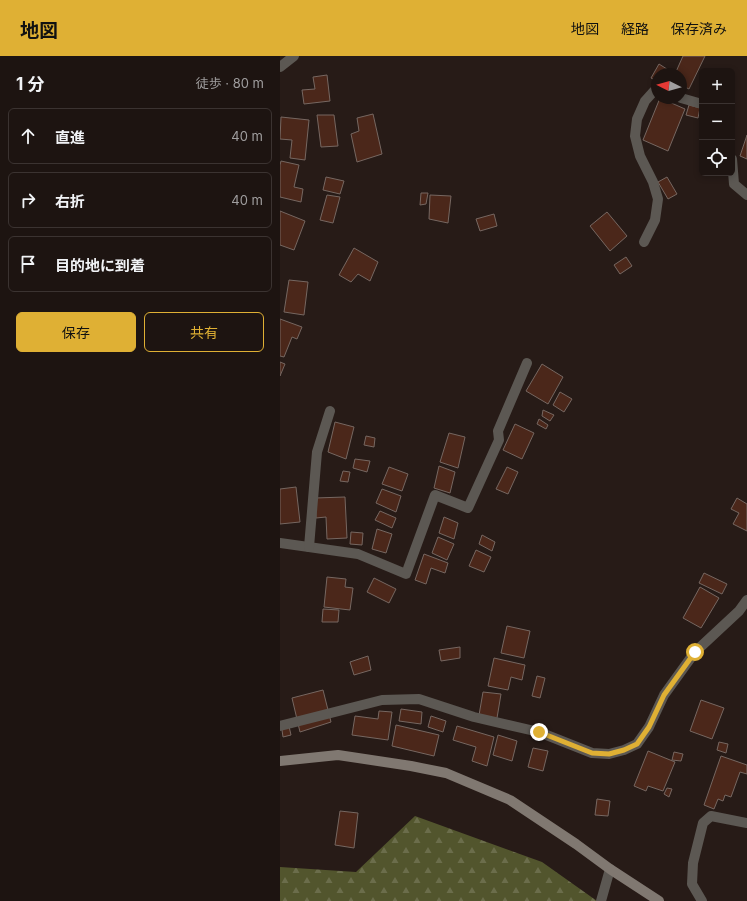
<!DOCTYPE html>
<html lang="ja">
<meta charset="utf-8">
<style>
body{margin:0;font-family:Inter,"Noto Sans JP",sans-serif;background:#251d1a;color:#f1f3f6}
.controls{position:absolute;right:12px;top:12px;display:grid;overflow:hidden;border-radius:6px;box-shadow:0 2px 6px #0003}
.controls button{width:36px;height:36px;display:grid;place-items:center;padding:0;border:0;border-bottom:1px solid #3b3331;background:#1d1411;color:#f1f3f6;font:20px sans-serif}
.compass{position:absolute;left:371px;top:12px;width:36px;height:36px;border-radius:50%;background:#1d1411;box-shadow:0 2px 6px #0003;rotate:276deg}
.stop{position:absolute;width:12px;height:12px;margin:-9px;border:3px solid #dfb034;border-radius:50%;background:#fff}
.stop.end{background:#dfb034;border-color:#fff;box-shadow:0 1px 4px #0008}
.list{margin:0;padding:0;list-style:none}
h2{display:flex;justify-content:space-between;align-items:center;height:52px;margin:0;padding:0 16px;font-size:17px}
h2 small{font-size:13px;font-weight:400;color:#a09e9f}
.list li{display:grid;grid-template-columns:26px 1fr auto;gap:12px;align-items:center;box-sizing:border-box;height:56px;margin:0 8px 8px;padding:0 8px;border:1px solid #3b3331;border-radius:6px}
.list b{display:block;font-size:15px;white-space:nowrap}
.list em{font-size:13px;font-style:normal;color:#a09e9f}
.actions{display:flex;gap:8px;padding:12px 16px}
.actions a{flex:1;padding:9px 0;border:1px solid #dfb034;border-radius:6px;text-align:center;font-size:14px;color:#dfb034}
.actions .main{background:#dfb034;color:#111}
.icon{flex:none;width:22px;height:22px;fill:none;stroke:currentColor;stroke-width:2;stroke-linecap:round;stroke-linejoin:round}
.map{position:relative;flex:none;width:467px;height:845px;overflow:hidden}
header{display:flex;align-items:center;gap:24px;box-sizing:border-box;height:56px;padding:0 20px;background:#dfb034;color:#111}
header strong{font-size:19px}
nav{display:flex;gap:22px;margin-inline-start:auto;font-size:14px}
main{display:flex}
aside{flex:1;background:#1d1411}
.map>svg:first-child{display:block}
.forest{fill:url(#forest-firs)}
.building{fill:#4b271a;stroke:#766761}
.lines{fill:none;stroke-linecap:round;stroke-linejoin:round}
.street{stroke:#5c5853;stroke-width:10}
.secondary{stroke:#807871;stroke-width:10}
.route{stroke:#dfb034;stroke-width:5}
</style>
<header>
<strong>地図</strong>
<nav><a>地図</a><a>経路</a><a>保存済み</a></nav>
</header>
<main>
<aside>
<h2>1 分<small>徒歩 · 80 m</small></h2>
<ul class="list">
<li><svg class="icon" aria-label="ahead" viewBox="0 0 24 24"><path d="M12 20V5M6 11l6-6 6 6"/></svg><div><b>直進</b></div><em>40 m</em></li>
<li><svg class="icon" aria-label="right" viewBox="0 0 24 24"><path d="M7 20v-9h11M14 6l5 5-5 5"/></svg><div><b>右折</b></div><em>40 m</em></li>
<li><svg class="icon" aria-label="arrive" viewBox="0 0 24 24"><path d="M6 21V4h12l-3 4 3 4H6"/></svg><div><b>目的地に到着</b></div></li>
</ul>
<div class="actions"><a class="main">保存</a><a>共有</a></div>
</aside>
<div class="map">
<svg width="467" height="845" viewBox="0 0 467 845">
<defs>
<pattern id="forest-firs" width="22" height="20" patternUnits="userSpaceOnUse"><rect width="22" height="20" fill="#52552d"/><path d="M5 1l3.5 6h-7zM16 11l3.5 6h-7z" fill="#6b6d4b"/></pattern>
</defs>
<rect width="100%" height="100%" fill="#271b17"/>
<path class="forest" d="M 135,760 L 262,806 L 317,845 L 0,845 L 0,811 L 76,816 Z"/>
<g class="building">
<path d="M 403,0 L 425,0 L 409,33 L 401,29 L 401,18 L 395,18 Z"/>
<path d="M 379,8 L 390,15 L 389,18 L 377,18 L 377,25 L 371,22 Z"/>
<path d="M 47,19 L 50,45 L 24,48 L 22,34 L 35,33 L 33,21 Z"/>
<path d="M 380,42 L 405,53 L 388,95 L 363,84 Z"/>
<path d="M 409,49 L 420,52 L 418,62 L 406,59 Z"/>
<path d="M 93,58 L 102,98 L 77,106 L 71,78 L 79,75 L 77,62 Z"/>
<path d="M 37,59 L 54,59 L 58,90 L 41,91 Z"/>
<path d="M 1,61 L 29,64 L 25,104 L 10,102 L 12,84 L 0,83 Z"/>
<path d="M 467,79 L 467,103 L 460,100 Z"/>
<path d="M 1,105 L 19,109 L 14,131 L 23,133 L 21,146 L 0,141 L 0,109 Z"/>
<path d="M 46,121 L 64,125 L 60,138 L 43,134 Z"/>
<path d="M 387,121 L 397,138 L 388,143 L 378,126 Z"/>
<path d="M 141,137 L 148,137 L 146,148 L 140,149 Z"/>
<path d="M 47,139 L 60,141 L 53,167 L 40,164 Z"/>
<path d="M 150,139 L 171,140 L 168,167 L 149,163 Z"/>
<path d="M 0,155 L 25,165 L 14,194 L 0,189 Z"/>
<path d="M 327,156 L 347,180 L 330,195 L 310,170 Z"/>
<path d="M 214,158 L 217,170 L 200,175 L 196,163 Z"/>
<path d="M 74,192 L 98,206 L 90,225 L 78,218 L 71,226 L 59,219 Z"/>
<path d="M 346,201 L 352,210 L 340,218 L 334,209 Z"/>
<path d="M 9,224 L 28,226 L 24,259 L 4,256 Z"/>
<path d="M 0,263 L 22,271 L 17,283 L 12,281 L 4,301 L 0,300 Z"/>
<path d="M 0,306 L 5,308 L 0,320 Z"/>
<path d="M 262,308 L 283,321 L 268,348 L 246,335 Z"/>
<path d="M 280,336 L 292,343 L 284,356 L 273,349 Z"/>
<path d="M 263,354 L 274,359 L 270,365 L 262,360 Z"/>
<path d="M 259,363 L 268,369 L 266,373 L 257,368 Z"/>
<path d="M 55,366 L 74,371 L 66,403 L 48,396 Z"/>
<path d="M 235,368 L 254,377 L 242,403 L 223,394 Z"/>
<path d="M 169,377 L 185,381 L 178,412 L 160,406 Z"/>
<path d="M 86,380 L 95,382 L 94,391 L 84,389 Z"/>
<path d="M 75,403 L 90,405 L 87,416 L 73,412 Z"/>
<path d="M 159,410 L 175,416 L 170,437 L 154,432 Z"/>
<path d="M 109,411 L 128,418 L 122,435 L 102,428 Z"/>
<path d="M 227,411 L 238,416 L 228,438 L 216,433 Z"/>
<path d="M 63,415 L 70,416 L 68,426 L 60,425 Z"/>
<path d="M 16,431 L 20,466 L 0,468 L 0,433 Z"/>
<path d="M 102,433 L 121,440 L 116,456 L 96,447 Z"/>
<path d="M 65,441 L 67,482 L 47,483 L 46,461 L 36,462 L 35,442 Z"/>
<path d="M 457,442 L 467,448 L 467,475 L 453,468 L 459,457 L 451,453 Z"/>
<path d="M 100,455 L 116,462 L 112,472 L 95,464 Z"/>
<path d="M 164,461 L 178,467 L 174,483 L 159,477 Z"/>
<path d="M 97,473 L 112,478 L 106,497 L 92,493 Z"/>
<path d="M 71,476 L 83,477 L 82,489 L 70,488 Z"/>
<path d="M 202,479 L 215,486 L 212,495 L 199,488 Z"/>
<path d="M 158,481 L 174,488 L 167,504 L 152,497 Z"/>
<path d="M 196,494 L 211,501 L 204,516 L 189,510 Z"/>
<path d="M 144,498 L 168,507 L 165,517 L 151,512 L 146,528 L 135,524 Z"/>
<path d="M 424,517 L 447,528 L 442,538 L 419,527 Z"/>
<path d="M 47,521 L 66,523 L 65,531 L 73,532 L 70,554 L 44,551 Z"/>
<path d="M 94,522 L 116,533 L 109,547 L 87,536 Z"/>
<path d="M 420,531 L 439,542 L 421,572 L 403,562 Z"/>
<path d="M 43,553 L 59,554 L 58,566 L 42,566 Z"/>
<path d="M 227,570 L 250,575 L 244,602 L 221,597 Z"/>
<path d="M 180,591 L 180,602 L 161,605 L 159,594 Z"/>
<path d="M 88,600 L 91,614 L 74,619 L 70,606 Z"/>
<path d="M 214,602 L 245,609 L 242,624 L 231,621 L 228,634 L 208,630 Z"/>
<path d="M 257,620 L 265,622 L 260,642 L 252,640 Z"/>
<path d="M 43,634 L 51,666 L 20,676 L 12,642 Z"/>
<path d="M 203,636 L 221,638 L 216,668 L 198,665 Z"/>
<path d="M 421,644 L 444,652 L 432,683 L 410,675 Z"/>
<path d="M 121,653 L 142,656 L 141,668 L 119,665 Z"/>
<path d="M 99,655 L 112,656 L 108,684 L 72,679 L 75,660 L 98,663 Z"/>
<path d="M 151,660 L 166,665 L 163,676 L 148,671 Z"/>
<path d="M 8,666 L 11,679 L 3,681 L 1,667 Z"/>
<path d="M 116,669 L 159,679 L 154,700 L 112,690 Z"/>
<path d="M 177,670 L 214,681 L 207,710 L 192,705 L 196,691 L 173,684 Z"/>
<path d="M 218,679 L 237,685 L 232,705 L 213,699 Z"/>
<path d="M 439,686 L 448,688 L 446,697 L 437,694 Z"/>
<path d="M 253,692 L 268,695 L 263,715 L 248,711 Z"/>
<path d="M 368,695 L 395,706 L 383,735 L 368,730 L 366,735 L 354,730 Z"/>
<path d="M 394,696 L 403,698 L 401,705 L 392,704 Z"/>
<path d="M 441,700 L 467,709 L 467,718 L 460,716 L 451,741 L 445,739 L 443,745 L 438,743 L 434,753 L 424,749 Z"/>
<path d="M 387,732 L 392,733 L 389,741 L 384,738 Z"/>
<path d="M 317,743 L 330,745 L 328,760 L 315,759 Z"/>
<path d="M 60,755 L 78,757 L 74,792 L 55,789 Z"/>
</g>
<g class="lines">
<g class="street">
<path d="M 0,11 L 14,0"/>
<path d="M 401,42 L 422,48"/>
<path d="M 452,103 L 454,128 L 467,139"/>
<path d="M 364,186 L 375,164 L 378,143 L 373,126 L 360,100 L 355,80 L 357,63 L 365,45 L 374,35 L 377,36"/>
<path d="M 0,487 L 78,498 L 126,518 L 155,439 L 188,452 L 219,384 L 218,375 L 247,307"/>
<path d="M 29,491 L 37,396 L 50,355"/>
<path d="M 0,670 L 102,644 L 139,643 L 194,661 L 259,676 L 312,697 L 329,698 L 344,694 L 357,688 L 369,671 L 384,639 L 415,596 L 459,555 L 467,544"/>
<path d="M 321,845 L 330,813"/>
<path d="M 422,845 L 412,828 L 413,807 L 423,767 L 431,760 L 467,767"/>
</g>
<path class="secondary" d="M 0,705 L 58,699 L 131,710 L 166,717 L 230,744 L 296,788 L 330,813 L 379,845"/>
</g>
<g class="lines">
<path class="route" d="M 259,676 L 312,697 L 329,698 L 344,694 L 357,688 L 369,671 L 384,639 L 415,596"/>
</g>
</svg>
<div class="controls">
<button>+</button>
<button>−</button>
<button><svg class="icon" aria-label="locate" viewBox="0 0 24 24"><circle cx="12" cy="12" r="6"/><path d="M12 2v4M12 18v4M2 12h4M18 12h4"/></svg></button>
</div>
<svg class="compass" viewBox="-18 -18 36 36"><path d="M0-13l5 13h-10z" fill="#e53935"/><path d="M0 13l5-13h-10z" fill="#a09e9f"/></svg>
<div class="stop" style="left:415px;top:596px"></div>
<div class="stop end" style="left:259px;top:676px"></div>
</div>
</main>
